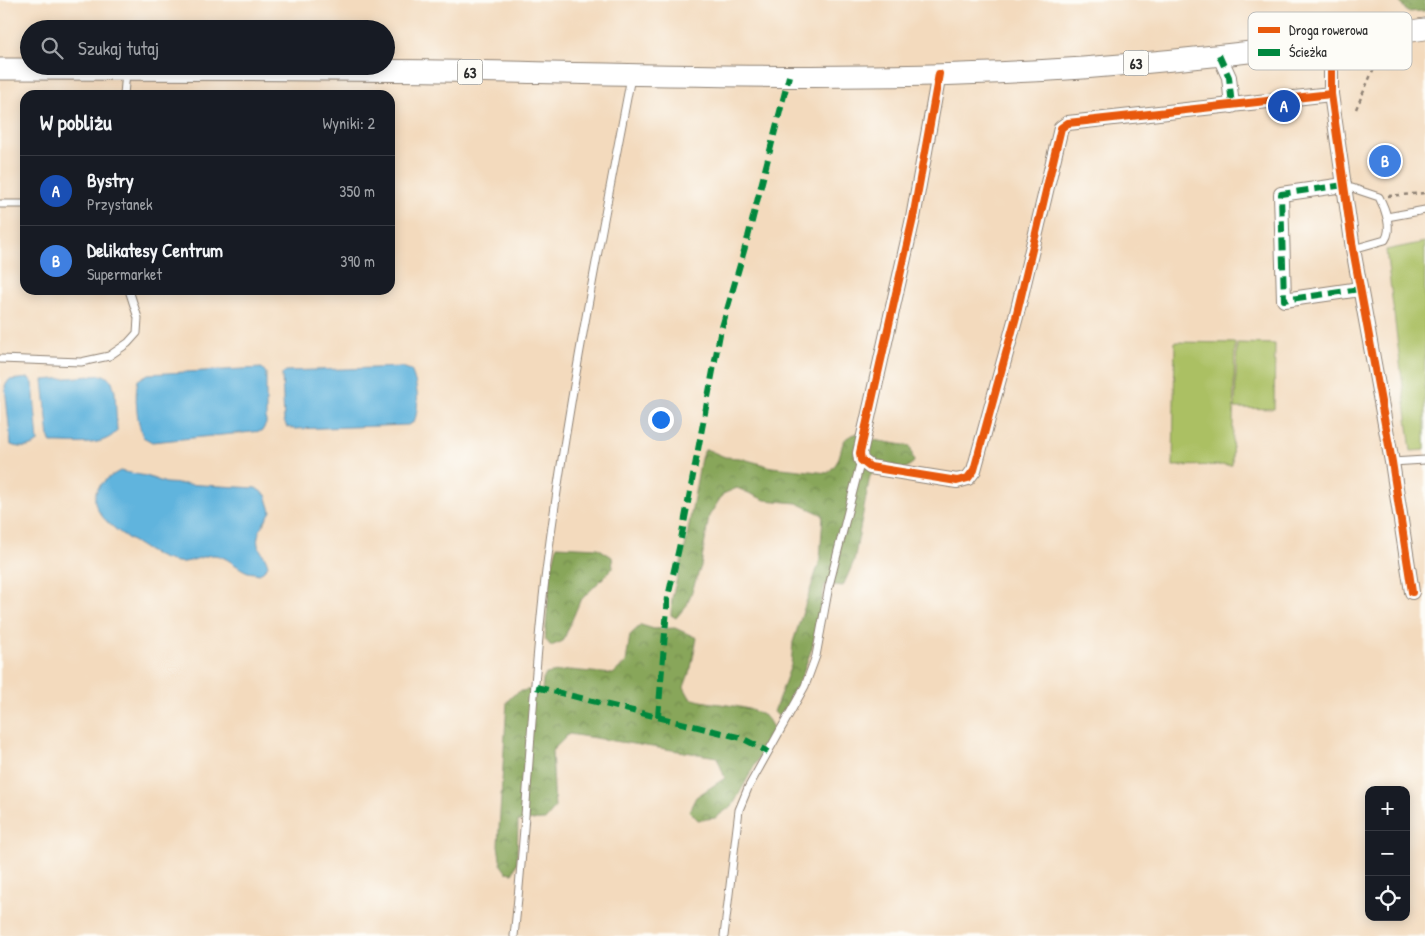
<!DOCTYPE html>
<html lang="pl">
<meta charset="utf-8">
<style>
body{margin:0;font-family:"Patrick Hand",sans-serif;background:#20242c;color:#f1f3f6}
.controls{position:absolute;right:15px;bottom:15px;display:grid;overflow:hidden;border-radius:10px;box-shadow:0 2px 12px #0003}
.controls button{width:45px;height:45px;display:grid;place-items:center;padding:0;border:0;border-bottom:1px solid #363941;background:#171b24;color:#f1f3f6;font:25px sans-serif}
.you{position:absolute;left:660px;top:419px;width:18px;height:18px;margin:-12px;border:4px solid #fff;border-radius:50%;background:#1a73e8;box-shadow:0 0 0 8px #1a73e833}
.badge{display:grid;place-items:center;width:32px;height:32px;border-radius:50%;background:#7c3aed;color:#fff;font-size:16px;font-weight:700}
.pin{position:absolute;translate:-50% -50%;border:2px solid #fff;box-shadow:0 1px 5px #0006}
.list{margin:0;padding:0;list-style:none}
h2{display:flex;justify-content:space-between;align-items:center;height:65px;margin:0;padding:0 20px;font-size:21px}
h2 small{font-size:16px;font-weight:400;color:#9ea1a6}
.list li{display:grid;grid-template-columns:32px 1fr auto;gap:15px;align-items:center;box-sizing:border-box;height:70px;padding:0 20px;border-top:1px solid #363941}
.list b{display:block;font-size:19px;white-space:nowrap}
.list p{margin:0;font-size:16px;white-space:nowrap;color:#9ea1a6}
.list em{font-size:16px;font-style:normal;color:#9ea1a6}
.icon{flex:none;width:28px;height:28px;fill:none;stroke:currentColor;stroke-width:2;stroke-linecap:round;stroke-linejoin:round}
.map{position:relative;flex:none;width:1425px;height:936px;overflow:hidden}
.search{position:absolute;background:#171b24;box-shadow:0 2px 12px #0003;left:20px;top:20px;width:375px;height:55px;display:flex;align-items:center;gap:12px;box-sizing:border-box;padding:0 18px;border-radius:28px;color:#9ea1a6;font-size:19px}
.panel{position:absolute;background:#171b24;box-shadow:0 2px 12px #0003;left:20px;top:90px;width:375px;height:205px;border-radius:15px}
.map>svg:first-child{display:block}
.green{fill:#abc064;stroke:#6b7648}
.forest{fill:url(#forest-crowns);stroke:#5a6842}
.water{fill:#61b4dd;stroke:#467084}
.lines{fill:none;stroke-linecap:round;stroke-linejoin:round}
.service-casing{stroke:#8f8274;stroke-width:9}
.minor-casing{stroke:#8f8274;stroke-width:16}
.primary-casing{stroke:#8f8274;stroke-width:23}
.path{stroke:#8f8274;stroke-width:2.5;stroke-dasharray:4 4;stroke-linecap:butt}
.service{stroke:#fff;stroke-width:7}
.minor{stroke:#fff;stroke-width:14}
.primary{stroke:#fff;stroke-width:21}
.quiet{stroke:#00873e;stroke-width:6;stroke-dasharray:12 6;stroke-linecap:butt}
.cycleway-casing{stroke:#fdfcf7;stroke-width:11}
.cycleway{stroke:#e8590c;stroke-width:8}
.labels{text-anchor:middle;dominant-baseline:central;stroke-width:4;stroke-linejoin:round;paint-order:stroke}
.shield{fill:#fdfcf7;stroke:#6a6a68;stroke-width:1}
.shield-label{font-size:15px;font-weight:bold;fill:#2b2b2b}
.key{fill:#fdfcf7;stroke:#bebdba;stroke-width:1}
.key-label{font-size:14px;fill:#2b2b2b}
</style>
<div class="map">
<svg width="1425" height="936" viewBox="0 0 1425 936">
<defs>
<pattern id="forest-crowns" width="20" height="18" patternUnits="userSpaceOnUse" patternTransform="scale(1.25)"><rect width="20" height="18" fill="#88a65a"/><path d="M2 6a3 3 0 1 1 6 0M12 15a3 3 0 1 1 6 0" fill="none" stroke="#6f874b"/></pattern>
</defs>
<rect width="100%" height="100%" fill="#fdfcf7"/>
<filter id="ink" filterUnits="userSpaceOnUse"><feTurbulence type="fractalNoise" baseFrequency=".02" numOctaves="2"/><feDisplacementMap in="SourceGraphic" scale="10" xChannelSelector="R" yChannelSelector="G"/><feConvolveMatrix kernelMatrix="1 2 1 2 8 2 1 2 1" color-interpolation-filters="sRGB"/></filter>
<filter id="wash" filterUnits="userSpaceOnUse"><feTurbulence type="fractalNoise" baseFrequency=".0096" numOctaves="4" result="noise"/><feDisplacementMap in="SourceGraphic" scale="20" xChannelSelector="R" yChannelSelector="G"/><feGaussianBlur stdDeviation="1.12" result="paint"/><feColorMatrix in="noise" values="0 0 0 0 0 0 0 0 0 0 0 0 0 0 0 0 0 1.4 0 .05"/><feComposite in="paint" operator="in"/></filter>
<g filter="url(#wash)">
<rect width="100%" height="100%" fill="#f3dabd"/>
<g class="green">
<path d="M 1425,242 L 1425,450 L 1411,451 L 1386,250 Z"/>
<path d="M 1175,342 L 1235,343 L 1232,465 L 1173,466 Z"/>
<path d="M 1237,343 L 1275,344 L 1274,409 L 1235,408 Z"/>
</g>
<g class="forest">
<path d="M 1399,0 L 1425,0 L 1425,11 L 1407,12 Z"/>
<path d="M 862,432 L 873,440 L 910,446 L 914,462 L 905,469 L 883,465 L 870,476 L 854,561 L 843,586 L 825,584 L 812,648 L 800,681 L 784,717 L 781,719 L 774,712 L 791,665 L 793,642 L 820,560 L 823,515 L 797,503 L 765,500 L 737,488 L 723,494 L 709,516 L 701,566 L 687,605 L 676,618 L 671,615 L 672,598 L 685,547 L 701,458 L 703,453 L 706,449 L 725,457 L 740,458 L 772,467 L 828,473 C 831,469 836,465 838,460 C 845,441 839,438 862,432 Z"/>
<path d="M 557,546 L 598,548 L 612,557 L 613,568 L 580,601 L 563,641 L 551,646 L 545,639 L 550,576 Z"/>
<path d="M 641,625 L 654,629 L 675,628 L 697,638 L 691,668 L 684,687 L 690,698 C 713,706 747,703 766,717 C 769,720 772,726 774,730 L 733,805 L 715,818 L 698,820 L 689,811 L 696,797 L 725,778 L 717,757 L 569,734 L 552,751 L 555,808 L 545,820 L 518,821 L 517,862 L 513,873 L 506,872 L 501,865 L 498,845 L 507,702 C 516,689 528,689 542,690 L 543,680 L 546,674 L 570,670 L 613,674 L 626,662 L 630,635 Z"/>
</g>
<g class="water">
<path d="M 402,367 L 411,370 C 418,384 420,408 414,422 L 408,425 L 294,429 L 287,427 L 284,421 L 282,374 L 286,371 Z"/>
<path d="M 262,368 L 266,373 L 266,424 L 262,431 L 152,442 L 143,437 C 137,423 134,395 138,380 L 148,374 Z"/>
<path d="M 104,375 L 112,381 L 115,392 L 117,431 C 102,449 72,442 51,443 L 49,438 L 43,380 Z"/>
<path d="M 29,378 L 33,383 L 38,442 C 31,449 19,448 11,445 L 5,386 L 9,380 Z"/>
<path d="M 120,471 L 146,476 L 166,483 L 256,488 L 266,495 L 271,511 C 266,521 255,533 258,545 C 261,553 266,556 268,566 L 260,574 C 256,573 252,573 248,572 C 237,568 227,556 214,555 C 202,555 189,564 177,562 C 158,559 145,549 129,539 C 98,518 75,494 120,471 Z"/>
</g>
</g>
<g filter="url(#ink)">
<g class="lines">
<g class="service-casing">
<g id="service">
<path d="M 124,95 L 126,72"/>
<path d="M 1344,190 L 1352,188 L 1379,197 C 1385,208 1393,229 1385,240 L 1353,249"/>
<path d="M 0,204 L 25,204"/>
<path d="M 1387,217 L 1425,210"/>
<path d="M 0,359 L 81,362 L 109,356 L 128,343 L 137,333 L 138,318 L 129,290"/>
<path d="M 1392,462 L 1425,460"/>
<path d="M 514,936 C 528,815 531,692 546,571 C 567,406 600,241 631,77"/>
<path d="M 724,936 L 739,810 L 748,788 L 805,686 L 816,656 L 829,586 L 861,460"/>
</g>
</g>
<g class="minor-casing">
<g id="minor">
<path d="M 1331,43 L 1331,94 L 1353,249 L 1392,462 L 1412,592"/>
<path d="M 1219,55 L 1229,77 L 1232,106"/>
<path d="M 939,74 L 913,218 L 860,453 L 861,460 L 870,467 L 957,481 L 968,478 L 974,470 L 1016,317 L 1061,128 L 1068,123 L 1331,94"/>
<path d="M 1344,185 L 1281,194 L 1284,300 L 1360,289"/>
</g>
</g>
<g class="primary-casing">
<path id="primary" d="M 0,69 C 170,69 340,69 509,72 C 700,76 892,81 1083,68 C 1198,59 1311,46 1425,29"/>
</g>
<g class="path">
<path d="M 1356,109 L 1381,52"/>
<path d="M 1388,196 L 1425,193"/>
</g>
<use href="#service" class="service"/>
<use href="#minor" class="minor"/>
<use href="#primary" class="primary"/>
<g class="quiet">
<path d="M 1219,55 L 1229,77 L 1232,106"/>
<path d="M 1344,185 L 1281,194 L 1284,300 L 1360,289"/>
<path d="M 536,687 L 742,738 L 768,752"/>
<path d="M 658,717 L 668,597 L 681,539 L 720,334 L 748,237 L 789,76"/>
</g>
<g class="cycleway-casing">
<g id="cycleway">
<path d="M 1331,43 L 1331,94 L 1353,249 L 1392,462 L 1412,592"/>
<path d="M 939,74 L 913,218 L 860,453 L 861,460 L 870,467 L 957,481 L 968,478 L 974,470 L 1016,317 L 1061,128 L 1068,123 L 1331,94"/>
</g>
</g>
<use href="#cycleway" class="cycleway"/>
</g>
</g>
<g class="labels">
<g class="shield">
<rect x="1123.5" y="50.5" width="25" height="25" rx="4"/>
<rect x="457.5" y="59.5" width="25" height="25" rx="4"/>
</g>
<g class="shield-label">
<text x="1136" y="63">63</text>
<text x="470" y="72">63</text>
</g>
</g>
<rect x="1248" y="12" width="164" height="58" rx="8" class="key"/>
<rect x="1258" y="27" width="22" height="6" fill="#e8590c"/>
<rect x="1258" y="49" width="22" height="7" fill="#00873e"/>
<g class="key-label">
<text x="1289" y="35">Droga rowerowa</text>
<text x="1289" y="57">Ścieżka</text>
</g>
</svg>
<div class="controls">
<button>+</button>
<button>−</button>
<button><svg class="icon" aria-label="locate" viewBox="0 0 24 24"><circle cx="12" cy="12" r="6"/><path d="M12 2v4M12 18v4M2 12h4M18 12h4"/></svg></button>
</div>
<div class="you"></div>
<div class="pin badge" style="left:1284px;top:106px;background:#1a4fb4">A</div>
<div class="pin badge" style="left:1385px;top:161px;background:#3f7fe0">B</div>
<div class="search"><svg class="icon" aria-label="search" viewBox="0 0 24 24"><circle cx="10" cy="10" r="6"/><path d="M15 15l6 6"/></svg>Szukaj tutaj</div>
<section class="panel">
<h2>W pobliżu<small>Wyniki: 2</small></h2>
<ul class="list">
<li><span class="badge" style="background:#1a4fb4">A</span><div><b>Bystry</b><p>Przystanek</p></div><em>350 m</em></li>
<li><span class="badge" style="background:#3f7fe0">B</span><div><b>Delikatesy Centrum</b><p>Supermarket</p></div><em>390 m</em></li>
</ul>
</section>
</div>
